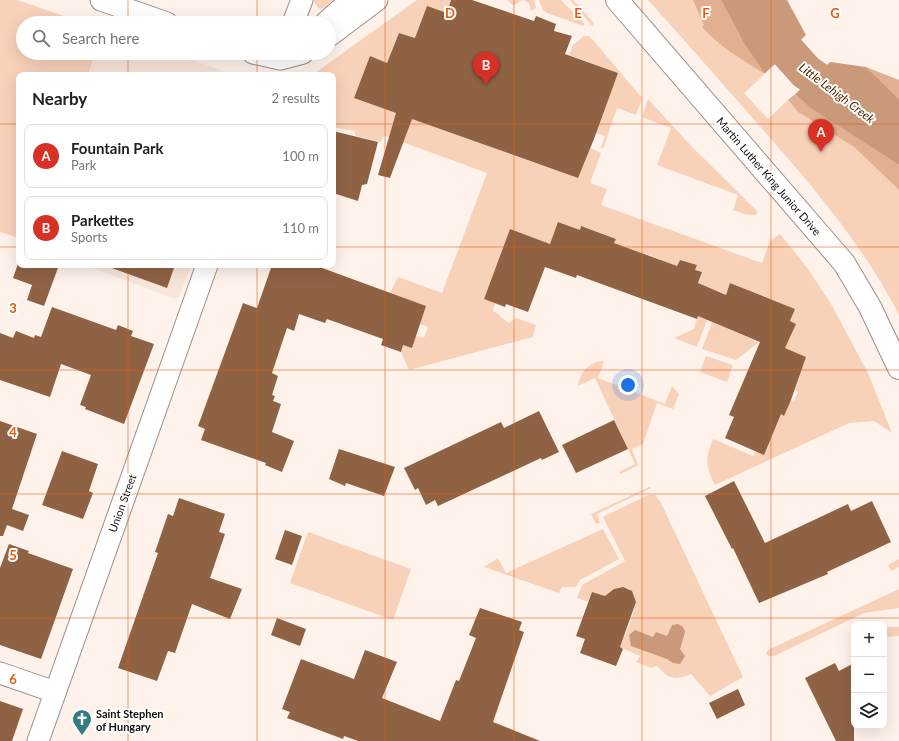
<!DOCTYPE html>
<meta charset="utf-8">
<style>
body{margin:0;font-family:Lato,sans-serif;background:#f2f2f2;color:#222}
.controls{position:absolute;right:12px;bottom:12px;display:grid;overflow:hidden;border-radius:8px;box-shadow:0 4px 16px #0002}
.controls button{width:36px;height:36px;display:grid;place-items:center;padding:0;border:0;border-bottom:1px solid #e0e0e0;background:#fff;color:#222;font:20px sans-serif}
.you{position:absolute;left:628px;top:385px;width:14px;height:14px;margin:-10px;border:3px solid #fff;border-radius:50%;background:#1a73e8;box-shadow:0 0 0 6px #1a73e833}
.badge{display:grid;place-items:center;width:26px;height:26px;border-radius:50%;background:#d93025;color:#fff;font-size:13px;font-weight:700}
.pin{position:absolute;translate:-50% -33px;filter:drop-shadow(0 1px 2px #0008)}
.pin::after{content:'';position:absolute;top:21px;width:14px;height:12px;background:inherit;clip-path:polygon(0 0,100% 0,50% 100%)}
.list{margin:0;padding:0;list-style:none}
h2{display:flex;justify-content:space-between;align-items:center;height:52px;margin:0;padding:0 16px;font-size:17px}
h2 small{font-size:13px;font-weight:400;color:#767676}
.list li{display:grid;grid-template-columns:26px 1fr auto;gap:12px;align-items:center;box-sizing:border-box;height:64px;margin:0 8px 8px;padding:0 8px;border:1px solid #e0e0e0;border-radius:8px}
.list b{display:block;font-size:15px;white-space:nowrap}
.list p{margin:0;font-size:13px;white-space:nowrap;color:#767676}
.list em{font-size:13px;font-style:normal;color:#767676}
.icon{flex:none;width:22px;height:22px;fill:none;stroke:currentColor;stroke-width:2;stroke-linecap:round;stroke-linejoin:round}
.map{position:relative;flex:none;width:899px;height:741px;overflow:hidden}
.search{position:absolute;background:#fff;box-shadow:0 4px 16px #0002;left:16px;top:16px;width:320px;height:44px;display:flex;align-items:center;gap:10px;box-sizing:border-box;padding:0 14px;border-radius:22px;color:#767676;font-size:15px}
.panel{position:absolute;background:#fff;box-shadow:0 4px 16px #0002;left:16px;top:72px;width:320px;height:196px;border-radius:8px}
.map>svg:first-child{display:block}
.built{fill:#f9e6da}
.green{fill:#f8d1b9}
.forest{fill:#e2b090}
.water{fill:#c99979}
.pier{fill:#fef2ea}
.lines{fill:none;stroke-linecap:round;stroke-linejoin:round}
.river{stroke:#c99979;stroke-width:36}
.building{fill:#906244}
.minor-casing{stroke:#9b9089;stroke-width:23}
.major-casing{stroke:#9b9089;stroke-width:24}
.minor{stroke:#fff;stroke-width:21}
.major{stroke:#fff;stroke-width:22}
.grid{fill:none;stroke:#e8590c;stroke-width:1;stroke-opacity:0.55}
.labels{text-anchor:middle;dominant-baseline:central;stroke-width:4;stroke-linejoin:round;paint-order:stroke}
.street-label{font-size:11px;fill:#120e0c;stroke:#fff}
.poi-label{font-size:11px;font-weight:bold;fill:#120e0c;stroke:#fff;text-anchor:start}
.water-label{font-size:12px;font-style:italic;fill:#522500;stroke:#fff}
.grid-label{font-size:13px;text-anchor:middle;font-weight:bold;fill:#e8590c;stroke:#fff;stroke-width:4;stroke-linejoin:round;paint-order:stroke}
</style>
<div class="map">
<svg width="899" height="741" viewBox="0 0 899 741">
<rect width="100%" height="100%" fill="#fef2ea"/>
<g class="built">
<path d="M 95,53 L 172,53 L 235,75 L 87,75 Z"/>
<path d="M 85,265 L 191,265 L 179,297 L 175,299 Z"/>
</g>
<g class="green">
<path d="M 0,0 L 17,0 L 85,23 L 23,23 L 23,53 L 95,53 L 88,75 L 19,75 L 19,238 L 0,232 Z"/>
<path d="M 313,0 L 333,0 L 324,8 L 319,9 Z"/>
<path d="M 417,0 L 451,0 L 447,13 L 415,38 L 399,33 L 387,63 L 370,57 L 354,98 L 578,178 L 590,148 L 601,153 L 590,183 L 607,189 L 601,205 L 762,263 L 770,241 L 780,234 L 808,269 L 831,304 L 869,375 L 892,433 L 874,421 L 849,423 L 715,485 C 705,465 705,459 713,439 L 753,456 L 781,414 L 784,416 L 790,400 L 794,401 L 798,392 L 795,390 L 800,376 L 795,374 L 806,357 L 781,347 L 795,309 L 731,283 L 726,295 L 718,291 L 697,347 L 674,338 L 694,329 L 697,319 L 693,298 L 702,273 L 695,270 L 696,265 L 680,260 L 670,288 L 660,259 L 614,243 L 616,239 L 581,226 L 580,230 L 559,222 L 550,244 L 510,229 L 484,299 L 495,303 L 493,311 C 500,314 502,319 509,323 L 516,318 L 536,325 L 533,337 L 409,370 L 401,352 L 403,345 L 412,348 L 416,336 L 424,338 L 428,327 L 420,324 L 426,306 L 397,296 L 387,299 L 398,277 L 442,293 L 487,173 L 389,137 L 383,136 L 381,142 L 356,136 L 354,131 L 333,127 L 333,75 L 312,75 Z"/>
<path d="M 507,0 L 534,0 L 536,8 L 531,11 L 529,3 L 523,0 L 514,5 L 515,7 Z"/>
<path d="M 539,0 L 561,0 L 585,24 L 583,26 L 547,13 L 543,10 Z"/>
<path d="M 570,0 L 573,0 L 594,23 L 592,26 Z"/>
<path d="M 648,0 L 721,0 L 745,45 L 765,74 L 744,93 L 768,119 L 788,100 L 798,112 L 854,147 L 899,190 L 899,315 C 863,244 809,182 757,123 C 721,82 685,41 648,0 Z"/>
<path d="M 584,36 L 589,36 L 593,40 L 642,98 L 636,115 L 617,108 L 603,149 L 601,147 L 605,136 L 596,133 L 618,73 L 569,55 L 573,45 Z"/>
<path d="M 648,99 L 692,147 L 758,212 L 755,215 L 744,214 L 733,210 L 738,195 L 657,165 L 671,128 L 642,117 Z"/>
<path d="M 720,301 L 723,302 L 714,323 L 759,342 L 736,360 L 702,349 Z"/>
<path d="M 706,356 L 733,365 L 727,382 L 700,372 Z"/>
<path d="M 604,361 L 598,378 L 665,404 L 672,386 L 679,394 L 673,409 L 657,403 L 643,444 L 632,449 L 638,465 L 621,474 L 619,472 L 635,464 L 595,378 L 578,386 C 580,372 590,361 604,361 Z"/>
<path d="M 649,487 L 651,488 L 597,514 L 600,523 L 596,524 L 591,514 Z"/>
<path d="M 648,495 L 655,495 L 660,501 L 743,677 L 710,696 L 691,674 C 674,681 669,679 657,666 L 651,668 L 636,662 L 640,656 L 620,647 C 625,634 647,594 626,588 C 617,585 613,591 608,597 L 592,592 L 588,602 L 577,598 L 582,585 L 625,561 L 603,517 Z"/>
<path d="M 603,529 L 619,559 L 580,580 L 576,587 L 562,587 L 559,593 L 484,567 L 498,558 L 506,573 Z"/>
<path d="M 308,532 L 411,569 L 393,620 L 290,583 Z"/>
<path d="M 899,559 L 899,567 L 891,571 L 888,565 Z"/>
<path d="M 899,589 L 899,608 L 864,613 L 774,656 L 769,656 L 766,654 L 767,651 L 772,648 Z"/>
<path d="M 884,627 L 899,627 L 899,636 L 884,637 Z"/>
</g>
<g class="forest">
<path d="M 693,0 L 721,0 L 745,45 L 765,74 C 742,60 720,47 702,27 L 704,25 Z"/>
<path d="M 866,67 L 899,80 L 899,99 Z"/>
<path d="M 795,94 L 812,108 L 899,165 L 899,190 L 854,147 L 798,112 L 788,100 Z"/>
</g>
<g class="water">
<path d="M 721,0 L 787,0 L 806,35 L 765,74 L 745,45 Z"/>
<path d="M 830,62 L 866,67 L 899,99 L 899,165 L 811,108 L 795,94 Z"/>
<path d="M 678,624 L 683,627 L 685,632 L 680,649 L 685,656 L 680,664 L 673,663 L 667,659 L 631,646 L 629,635 L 635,630 L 653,637 L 656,632 L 667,636 L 672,625 Z"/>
</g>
<g class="pier">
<path d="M 808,34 L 808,37 L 766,76 L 763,75 Z"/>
<path d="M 829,60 L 832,60 L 793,96 L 793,93 Z"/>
</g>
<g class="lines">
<path class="river" d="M 753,0 L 770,32 L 806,72 L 866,113 L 899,142"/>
</g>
<g class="building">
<path d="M 451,0 L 472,0 L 534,21 L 536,16 L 556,24 L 554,31 L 572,36 L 565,54 L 618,73 L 594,139 L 578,178 L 412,119 L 390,178 L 378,175 L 396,113 L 354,98 L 370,56 L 387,63 L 399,33 L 415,38 L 427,6 L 447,13 Z"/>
<path d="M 333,131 L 378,142 L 367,184 L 362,185 L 358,201 L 333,193 Z"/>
<path d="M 558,222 L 580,230 L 581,226 L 616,239 L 614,243 L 677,266 L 680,260 L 697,265 L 695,270 L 702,272 L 698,283 L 726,295 L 730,283 L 795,309 L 790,321 L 796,324 L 785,348 L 806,357 L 791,400 L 784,416 L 781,414 L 764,455 L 725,438 L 734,417 L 729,415 L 760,342 L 698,316 L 697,319 L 577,275 L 576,278 L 545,267 L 528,312 L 506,304 L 505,307 L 484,299 L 510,229 L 550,244 Z"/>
<path d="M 19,261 L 19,265 L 59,265 L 44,306 L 27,300 L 32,285 L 13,278 Z"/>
<path d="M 109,265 L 175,265 L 167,288 L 109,267 Z"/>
<path d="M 272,265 L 314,265 L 426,306 L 412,348 L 403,345 L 401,352 L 381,345 L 383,339 L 327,319 L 325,323 L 299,314 L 294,331 L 287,328 L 272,373 L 278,376 L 272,395 L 275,396 L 273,401 L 281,404 L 272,432 L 294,441 L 282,472 L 265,465 L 266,463 L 201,440 L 205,429 L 198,426 L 243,303 L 257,308 Z"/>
<path d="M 52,307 L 116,330 L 118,325 L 133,331 L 131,336 L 154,344 L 124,424 L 85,409 L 86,407 L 80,405 L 91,375 L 61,364 L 50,397 L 0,380 L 0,333 L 13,338 L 16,331 L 34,338 L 35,335 L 41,337 Z"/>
<path d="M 539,411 L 559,452 L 542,460 L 541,458 L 438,506 L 435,500 L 426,505 L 418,488 L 415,490 L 404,468 L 501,422 L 504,428 Z"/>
<path d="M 614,420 L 628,449 L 576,473 L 562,445 Z"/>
<path d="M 0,421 L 37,434 L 12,509 L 29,515 L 23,531 L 7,525 L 3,536 L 0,536 Z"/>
<path d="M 339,449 L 395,467 L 384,496 L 346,483 L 345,486 L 329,479 Z"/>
<path d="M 62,451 L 98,464 L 89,491 L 93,493 L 83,519 L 42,505 Z"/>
<path d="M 734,481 L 765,543 L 848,504 L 851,511 L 872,501 L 891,542 L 827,572 L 828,574 L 759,603 L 733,548 L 732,549 L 705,496 Z"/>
<path d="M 179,498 L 225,514 L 219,532 L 225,534 L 210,578 L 242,589 L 230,619 L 192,604 L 175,653 L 168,651 L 157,681 L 118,668 L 158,553 L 155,552 L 168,514 L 173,516 Z"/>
<path d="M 285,530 L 302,536 L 292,565 L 275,559 Z"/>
<path d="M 9,544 L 29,551 L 28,553 L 73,569 L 41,659 L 0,645 L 0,568 Z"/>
<path d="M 623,587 L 632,591 L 636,602 L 620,647 L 623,649 L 616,666 L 580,653 L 585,639 L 576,636 L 592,592 L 605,596 L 614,589 Z"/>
<path d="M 480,608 L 522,622 L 519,630 L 524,632 L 493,722 L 540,741 L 358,741 L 344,736 L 343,739 L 287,718 L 290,712 L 282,709 L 301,659 L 354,679 L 365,650 L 397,662 L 382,698 L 440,721 L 456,680 L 459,681 L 476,638 L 469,635 Z"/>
<path d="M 277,618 L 306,629 L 300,646 L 271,635 Z"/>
<path d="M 835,663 L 839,671 L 854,663 L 854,741 L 836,741 L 805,678 Z"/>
<path d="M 738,689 L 745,705 L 717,719 L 709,703 Z"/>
<path d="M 0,701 L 23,709 L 12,741 L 0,741 Z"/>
</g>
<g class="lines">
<g class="minor-casing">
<g id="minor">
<path d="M 101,0 L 167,23"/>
<path d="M 293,23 L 302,0"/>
<path d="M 325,23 L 351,0"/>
<path d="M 329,36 L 377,0"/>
<path d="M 253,53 L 280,59 L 303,53"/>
<path d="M 0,673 L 55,692"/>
<path d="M 38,741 L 207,265"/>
</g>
</g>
<g class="major-casing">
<path id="major" d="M 617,0 L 844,263 L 870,307 L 899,368"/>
</g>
<use href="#minor" class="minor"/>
<use href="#major" class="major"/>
</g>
<path class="grid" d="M 128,0 L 128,23M 257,0 L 257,23M 385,0 L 385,741M 514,0 L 514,741M 642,0 L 642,741M 771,0 L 771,741M 128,53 L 128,75M 257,53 L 257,75M 0,124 L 19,124M 333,124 L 899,124M 0,247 L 19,247M 333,247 L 899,247M 128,265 L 128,741M 257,265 L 257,741M 0,370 L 899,370M 0,494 L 899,494M 0,618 L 899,618"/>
<defs>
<g id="church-pin" transform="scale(1)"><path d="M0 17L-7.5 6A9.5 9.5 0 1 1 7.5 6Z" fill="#327b82" stroke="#fff"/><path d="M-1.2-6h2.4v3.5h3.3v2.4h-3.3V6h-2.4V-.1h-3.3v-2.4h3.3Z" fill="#fff"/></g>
</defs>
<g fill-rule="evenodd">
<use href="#church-pin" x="82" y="719"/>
</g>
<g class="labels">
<g class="street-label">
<text transform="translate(769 176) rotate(49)">Martin Luther King Junior Drive</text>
<text transform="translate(122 503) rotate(-70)">Union Street</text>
</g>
<g class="poi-label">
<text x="96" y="713">Saint Stephen<tspan x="96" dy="13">of Hungary</tspan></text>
</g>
<g class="water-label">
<text transform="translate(837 93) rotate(37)">Little Lehigh Creek</text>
</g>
</g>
<g class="grid-label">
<text x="450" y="18">D</text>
<text x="578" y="18">E</text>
<text x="706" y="18">F</text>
<text x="835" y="18">G</text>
<text x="13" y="313">3</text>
<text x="13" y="437">4</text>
<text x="13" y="560">5</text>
<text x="13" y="684">6</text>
</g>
</svg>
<div class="controls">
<button>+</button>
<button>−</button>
<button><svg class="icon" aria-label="layers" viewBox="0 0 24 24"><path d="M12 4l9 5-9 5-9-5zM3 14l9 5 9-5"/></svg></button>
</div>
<div class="you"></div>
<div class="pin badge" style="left:821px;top:152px">A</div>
<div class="pin badge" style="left:486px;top:85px">B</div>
<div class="search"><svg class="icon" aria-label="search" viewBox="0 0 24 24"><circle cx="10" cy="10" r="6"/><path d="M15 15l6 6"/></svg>Search here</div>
<section class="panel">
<h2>Nearby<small>2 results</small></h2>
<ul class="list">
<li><span class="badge">A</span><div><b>Fountain Park</b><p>Park</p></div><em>100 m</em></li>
<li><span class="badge">B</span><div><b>Parkettes</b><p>Sports</p></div><em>110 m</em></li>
</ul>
</section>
</div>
